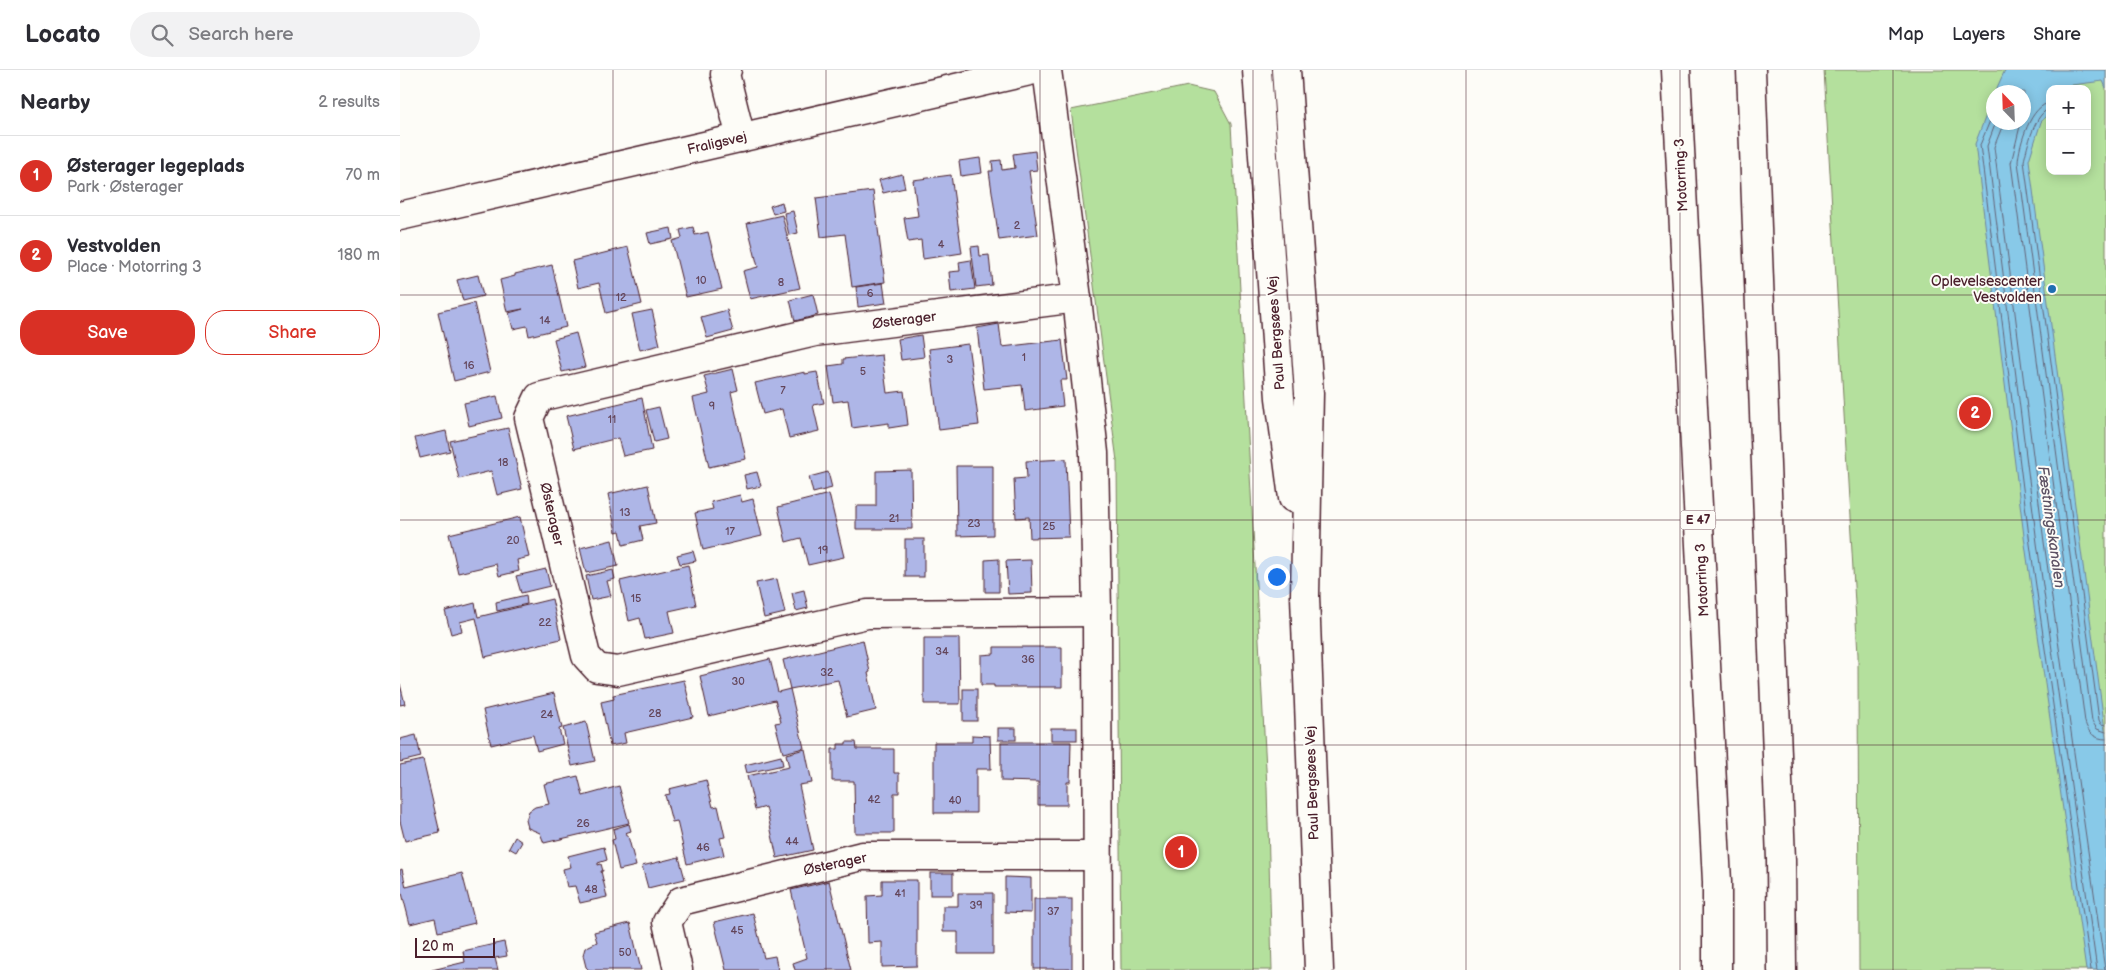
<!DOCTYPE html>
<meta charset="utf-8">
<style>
body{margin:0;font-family:"Balsamiq Sans",sans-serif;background:#f2f2f3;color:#2b2b33}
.controls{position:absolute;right:15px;top:15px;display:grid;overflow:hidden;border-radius:10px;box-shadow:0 2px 12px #0003}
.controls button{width:45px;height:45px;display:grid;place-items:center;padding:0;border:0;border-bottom:1px solid #e1e1e2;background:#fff;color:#2b2b33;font:25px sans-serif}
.compass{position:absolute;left:1586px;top:15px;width:45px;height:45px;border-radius:50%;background:#fff;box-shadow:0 2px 12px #0003;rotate:337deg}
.scale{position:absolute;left:15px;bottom:12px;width:80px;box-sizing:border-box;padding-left:5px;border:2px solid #4a1f2b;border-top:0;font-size:14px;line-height:18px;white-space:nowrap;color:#4a1f2b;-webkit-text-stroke:4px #fdfcf7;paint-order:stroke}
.you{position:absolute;left:876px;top:506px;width:18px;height:18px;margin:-12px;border:4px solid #fff;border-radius:50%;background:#1a73e8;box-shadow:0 0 0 8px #1a73e833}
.badge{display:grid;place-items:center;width:32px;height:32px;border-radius:50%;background:#d93025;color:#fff;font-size:16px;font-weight:700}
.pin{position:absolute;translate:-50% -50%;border:2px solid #fff;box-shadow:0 1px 5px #0006}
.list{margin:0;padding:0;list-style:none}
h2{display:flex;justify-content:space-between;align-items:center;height:65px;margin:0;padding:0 20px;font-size:21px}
h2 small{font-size:16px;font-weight:400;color:#7c7c81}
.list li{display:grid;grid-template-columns:32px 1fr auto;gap:15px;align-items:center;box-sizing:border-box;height:80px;padding:0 20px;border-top:1px solid #e1e1e2}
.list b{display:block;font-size:19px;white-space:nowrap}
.list p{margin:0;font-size:16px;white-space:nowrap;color:#7c7c81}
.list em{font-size:16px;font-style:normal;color:#7c7c81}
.actions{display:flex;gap:10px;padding:15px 20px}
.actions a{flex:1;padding:11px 0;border:1px solid #d93025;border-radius:20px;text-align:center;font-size:18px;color:#d93025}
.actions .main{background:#d93025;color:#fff}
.icon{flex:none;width:28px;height:28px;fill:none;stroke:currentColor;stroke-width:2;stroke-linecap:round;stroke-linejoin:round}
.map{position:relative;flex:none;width:1706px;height:900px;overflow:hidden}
header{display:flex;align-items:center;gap:30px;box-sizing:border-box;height:70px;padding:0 25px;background:#fff;border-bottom:1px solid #e1e1e2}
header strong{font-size:24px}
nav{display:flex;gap:28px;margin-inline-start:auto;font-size:18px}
.search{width:350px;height:45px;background:#f2f2f3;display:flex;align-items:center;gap:12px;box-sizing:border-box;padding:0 18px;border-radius:28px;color:#7c7c81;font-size:19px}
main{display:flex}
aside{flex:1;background:#fff}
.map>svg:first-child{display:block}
.green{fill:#b4e09d;stroke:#7f8064;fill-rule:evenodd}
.water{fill:#88c9e8;stroke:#6f859c}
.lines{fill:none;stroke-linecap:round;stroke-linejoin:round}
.shore{stroke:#636377;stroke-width:1}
.building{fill:#aeb6e7;stroke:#4a1f2b}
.street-casing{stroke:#4a1f2b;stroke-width:31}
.secondary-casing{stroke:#4a1f2b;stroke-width:31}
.highway-casing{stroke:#4a1f2b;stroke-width:31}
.street{stroke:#fdfcf7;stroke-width:28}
.secondary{stroke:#fdfcf7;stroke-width:28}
.highway{stroke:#fdfcf7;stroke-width:28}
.grid{fill:none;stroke:#4a1f2b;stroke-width:1;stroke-opacity:0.55}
.poi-dot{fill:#1f6fb2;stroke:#fdfcf7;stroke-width:2}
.labels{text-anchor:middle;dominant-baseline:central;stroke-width:4;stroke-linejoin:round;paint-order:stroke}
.number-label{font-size:11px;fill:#63455a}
.shield{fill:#fdfcf7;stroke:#806168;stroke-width:1}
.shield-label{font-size:12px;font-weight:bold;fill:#4a1f2b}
.street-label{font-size:14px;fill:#4a1f2b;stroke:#fdfcf7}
.poi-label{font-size:14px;fill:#4a1f2b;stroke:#fdfcf7;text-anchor:end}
.water-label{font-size:15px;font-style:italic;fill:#5d5264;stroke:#fdfcf7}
</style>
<header>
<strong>Locato</strong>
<div class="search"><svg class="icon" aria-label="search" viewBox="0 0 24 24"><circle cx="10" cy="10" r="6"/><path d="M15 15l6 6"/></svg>Search here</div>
<nav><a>Map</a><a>Layers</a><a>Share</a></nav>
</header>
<main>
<aside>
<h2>Nearby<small>2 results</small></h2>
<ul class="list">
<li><span class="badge">1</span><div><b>Østerager legeplads</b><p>Park · Østerager</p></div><em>70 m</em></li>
<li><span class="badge">2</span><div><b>Vestvolden</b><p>Place · Motorring 3</p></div><em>180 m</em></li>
</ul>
<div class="actions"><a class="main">Save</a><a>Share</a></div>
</aside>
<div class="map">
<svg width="1706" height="900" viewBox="0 0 1706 900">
<rect width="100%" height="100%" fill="#fdfcf7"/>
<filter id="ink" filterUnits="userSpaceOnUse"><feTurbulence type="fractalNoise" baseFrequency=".02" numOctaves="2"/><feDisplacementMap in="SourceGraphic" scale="10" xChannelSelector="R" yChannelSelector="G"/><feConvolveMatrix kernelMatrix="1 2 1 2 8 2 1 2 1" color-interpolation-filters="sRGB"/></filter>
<g filter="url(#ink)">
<g class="green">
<path d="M 1424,0 L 1706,0 L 1706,900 L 1459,900 L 1458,585 ZM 1650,19 L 1687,19 L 1687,101 L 1650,101 ZM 1594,22 L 1624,22 L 1624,52 L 1594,52 Z"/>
<path d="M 788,16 L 814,22 L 831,54 L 867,717 L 872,900 L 721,900 L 717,391 L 671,40 Z"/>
</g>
<path class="water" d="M 1605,0 L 1706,0 L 1706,18 L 1703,11 L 1671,15 L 1668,19 L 1650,19 L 1650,41 L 1641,52 L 1629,90 L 1706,668 L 1706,900 L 1686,900 L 1625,474 L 1575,74 L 1593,27 L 1594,52 L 1624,52 L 1624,22 L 1595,22 Z"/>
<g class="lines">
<g class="shore">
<path d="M 1650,33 C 1631,34 1619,75 1618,92 L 1692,651 L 1697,659 L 1706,662"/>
<path d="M 1650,39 C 1635,41 1627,78 1624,91 L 1699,650 L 1701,654 L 1706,655"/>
<path d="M 1594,41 L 1580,75 L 1630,474 L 1691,900"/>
<path d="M 1596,52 L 1587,76 L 1637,473 L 1697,900"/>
<path d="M 1604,52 L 1594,77 L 1644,472 L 1705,900"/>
<path d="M 1621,52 L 1611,93 L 1685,652 C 1688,663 1695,669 1706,669"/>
</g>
</g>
<g class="building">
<path d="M 635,81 L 637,100 L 629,101 L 638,165 L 599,170 L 589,101 L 593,101 L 592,91 L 601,90 L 602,100 L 615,98 L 613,84 Z"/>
<path d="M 580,88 L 582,103 L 561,106 L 559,91 Z"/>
<path d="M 502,104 L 505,118 L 483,123 L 479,110 Z"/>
<path d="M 551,105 L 562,183 L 523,189 L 521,170 L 508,172 L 504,148 L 518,146 L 513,110 Z"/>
<path d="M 473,121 L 485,212 L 452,217 L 445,164 L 421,167 L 416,128 Z"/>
<path d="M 382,132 L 384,141 L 373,144 L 370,136 Z"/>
<path d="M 393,141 L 398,163 L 389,165 L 384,143 Z"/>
<path d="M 382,145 L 400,218 L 350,229 L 343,201 L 358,197 L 347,153 Z"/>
<path d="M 293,157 L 295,165 L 308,162 L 322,219 L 286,227 L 272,171 L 282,168 L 280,160 Z"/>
<path d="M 271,158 L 273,169 L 250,174 L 247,163 Z"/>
<path d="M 579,176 L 580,186 L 589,185 L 592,215 L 576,217 L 571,177 Z"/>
<path d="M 228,177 L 242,234 L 206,243 L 199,213 L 178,218 L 172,191 Z"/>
<path d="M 571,190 L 575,219 L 551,222 L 549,202 L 560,201 L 559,192 Z"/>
<path d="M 152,195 L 166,257 L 129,266 L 127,256 L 113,259 L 109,243 L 123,239 L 107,242 L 100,210 L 115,206 L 115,204 Z"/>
<path d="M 78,205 L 83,226 L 63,231 L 57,210 Z"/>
<path d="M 483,213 L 486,233 L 458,237 L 456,217 Z"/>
<path d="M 413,224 L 418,245 L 395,251 L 390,230 Z"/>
<path d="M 74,233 L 90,302 L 54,311 L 38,242 Z"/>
<path d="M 252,240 L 260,275 L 240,280 L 232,244 Z"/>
<path d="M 327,240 L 333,261 L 307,268 L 301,247 Z"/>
<path d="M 599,254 L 602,277 L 662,270 L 667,310 L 660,310 L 663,336 L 625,341 L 622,315 L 584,319 L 577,258 Z"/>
<path d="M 176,263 L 185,297 L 162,302 L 154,269 Z"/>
<path d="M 521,265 L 524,287 L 501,290 L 498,269 Z"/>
<path d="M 568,274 L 579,355 L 539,360 L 529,279 Z"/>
<path d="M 482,285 L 487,323 L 504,321 L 508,355 L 489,358 L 489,353 L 452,358 L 448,330 L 433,332 L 428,296 L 443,294 L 443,289 Z"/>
<path d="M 333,299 L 338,320 L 331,322 L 346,389 L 309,397 L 293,328 L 309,324 L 304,306 Z"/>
<path d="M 405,302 L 405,304 L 417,302 L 424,333 L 413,335 L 419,361 L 389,368 L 382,339 L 363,344 L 355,313 Z"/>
<path d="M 97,326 L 102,348 L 69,356 L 64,333 Z"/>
<path d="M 242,328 L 252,380 L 223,386 L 218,368 L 174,379 L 166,346 Z"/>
<path d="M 259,337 L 267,369 L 254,372 L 246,340 Z"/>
<path d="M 108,358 L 122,419 L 97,425 L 91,401 L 59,409 L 50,371 Z"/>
<path d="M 46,361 L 50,381 L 20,388 L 15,368 Z"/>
<path d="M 666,389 L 669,467 L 630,468 L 629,447 L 616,448 L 614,409 L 627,408 L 626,391 Z"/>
<path d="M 556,396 L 593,396 L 593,465 L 557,466 Z"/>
<path d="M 511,400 L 512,459 L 456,459 L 456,436 L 476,436 L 476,401 Z"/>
<path d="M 357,402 L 361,416 L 347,419 L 344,405 Z"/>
<path d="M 428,402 L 432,418 L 413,423 L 409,407 Z"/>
<path d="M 248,415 L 256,453 L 240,456 L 243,470 L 223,475 L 220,461 L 216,462 L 208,424 Z"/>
<path d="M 429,424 L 444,487 L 408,495 L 401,468 L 386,472 L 378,437 Z"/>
<path d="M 340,425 L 342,432 L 353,429 L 362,466 L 303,480 L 295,443 L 313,439 L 311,432 Z"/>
<path d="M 120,447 L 129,487 L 117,490 L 119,501 L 99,506 L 96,494 L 58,503 L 49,464 Z"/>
<rect x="505" y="469" width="19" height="38"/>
<path d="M 212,470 L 218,496 L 186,503 L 180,478 Z"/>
<path d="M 293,481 L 296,491 L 280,494 L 277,485 Z"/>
<path d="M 599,489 L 599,522 L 585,522 L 585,490 Z"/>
<path d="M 631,490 L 632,523 L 608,524 L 606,491 Z"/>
<path d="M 288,495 L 296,535 L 269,541 L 274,563 L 245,569 L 240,548 L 229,551 L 220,511 Z"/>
<path d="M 146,499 L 150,516 L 121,523 L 116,506 Z"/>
<path d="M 213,500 L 215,509 L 207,511 L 211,526 L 191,530 L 186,506 Z"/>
<path d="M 377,509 L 385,543 L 364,548 L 356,513 Z"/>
<path d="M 404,520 L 408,538 L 396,541 L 392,523 Z"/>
<path d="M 126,525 L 127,534 L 97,541 L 96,532 Z"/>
<path d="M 152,529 L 161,569 L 85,587 L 76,548 L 60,552 L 62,561 L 51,564 L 45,541 L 75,533 L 78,547 Z"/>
<path d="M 524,568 L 559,568 L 560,634 L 524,634 Z"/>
<path d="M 463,570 L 470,602 L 468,603 L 476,640 L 447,647 L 438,610 L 390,619 L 383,590 Z"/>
<path d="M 594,577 L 662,577 L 662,617 L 594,617 L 594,615 L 581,615 L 581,585 L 594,584 Z"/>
<path d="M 370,589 L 378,622 L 390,619 L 404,678 L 383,683 L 375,653 L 381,652 L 375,630 L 309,646 L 300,606 Z"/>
<path d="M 284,610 L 293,647 L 224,663 L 226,673 L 210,676 L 201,632 L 214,629 L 213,625 Z"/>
<path d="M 0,614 L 5,634 L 0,635 Z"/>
<rect x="563" y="619" width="14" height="32"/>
<path d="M 154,623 L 162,658 L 159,659 L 163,674 L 137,681 L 133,665 L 91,675 L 83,640 Z"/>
<path d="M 186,652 L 195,691 L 172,696 L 163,658 Z"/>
<rect x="598" y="658" width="18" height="12"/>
<rect x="651" y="658" width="26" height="12"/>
<path d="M 16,665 L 21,687 L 0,692 L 0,669 Z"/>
<path d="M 572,665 L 590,666 L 591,699 L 576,699 L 576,743 L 534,743 L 534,672 L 572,672 Z"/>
<path d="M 446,672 L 456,672 L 457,679 L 494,679 L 494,703 L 499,703 L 499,723 L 494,723 L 494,763 L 455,763 L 454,711 L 432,711 L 432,679 L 438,679 L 438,674 L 446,674 Z"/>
<path d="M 601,672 L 671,672 L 670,712 L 667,712 L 667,735 L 638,735 L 638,712 L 601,711 Z"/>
<path d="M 405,679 L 412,713 L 399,715 L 413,780 L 377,788 L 366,737 L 355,740 L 347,706 L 389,697 L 386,684 Z"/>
<path d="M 381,686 L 383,695 L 347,703 L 345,695 Z"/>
<path d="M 23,690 L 40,763 L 5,771 L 0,751 L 0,695 Z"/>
<path d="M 178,706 L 183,726 L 219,716 L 229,753 L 144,773 L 140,763 L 128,758 L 126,750 L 129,741 L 135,737 L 149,734 L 144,714 Z"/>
<path d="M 306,710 L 313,737 L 318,736 L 325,767 L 320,768 L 324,785 L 287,794 L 277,751 L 272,752 L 265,725 L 270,724 L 269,719 Z"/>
<path d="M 229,754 L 231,761 L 225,763 L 226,766 L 228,766 L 236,796 L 219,800 L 212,770 L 215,769 L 213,759 Z"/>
<path d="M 115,767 L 122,772 L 116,782 L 109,778 Z"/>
<path d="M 204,777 L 207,790 L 198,793 L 198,795 L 201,794 L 203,801 L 201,801 L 207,827 L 180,833 L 175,816 L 167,817 L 163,799 L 171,797 L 168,786 Z"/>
<path d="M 279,787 L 285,809 L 248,818 L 242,796 Z"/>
<path d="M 2,799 L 6,817 L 62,803 L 75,853 L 38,862 L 35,848 L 10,854 L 2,823 L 0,824 L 0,800 Z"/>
<rect x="530" y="803" width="23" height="22"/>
<path d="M 605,807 L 631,808 L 631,843 L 605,842 Z"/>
<path d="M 482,810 L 517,810 L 517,896 L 482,897 L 482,872 L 468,873 L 467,826 L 482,825 Z"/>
<path d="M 429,811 L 451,900 L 395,900 L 393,893 L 407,888 L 391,820 Z"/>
<path d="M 558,823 L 593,823 L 593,884 L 558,884 L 558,862 L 543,862 L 543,836 L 558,836 Z"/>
<rect x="634" y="829" width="38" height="70"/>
<path d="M 353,843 L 364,888 L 375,886 L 378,900 L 326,900 L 314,852 Z"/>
<path d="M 230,853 L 241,900 L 189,900 L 186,897 L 183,885 L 185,878 L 197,872 L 194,862 Z"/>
<path d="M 104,872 L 107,886 L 95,888 L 98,900 L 32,900 L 65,892 L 63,881 Z"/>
</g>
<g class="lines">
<g class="street-casing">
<g id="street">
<path d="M 327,0 L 325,4 L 341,68"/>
<path d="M 647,0 L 677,228 L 694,383 L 697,542 L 698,900"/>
<path d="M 677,228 L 415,262 L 139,327 L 129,348 L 186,586 L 197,598 L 218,601 L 467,544 L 697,542"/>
<path d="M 278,900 L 267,852 L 281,831 L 462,786 L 697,786"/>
</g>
</g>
<g class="secondary-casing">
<g id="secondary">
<path d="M 857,0 L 880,328 L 893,428"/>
<path d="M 886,0 L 909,323 L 905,526 L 919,900"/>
<path d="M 0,146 L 634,0"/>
</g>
</g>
<g class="highway-casing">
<g id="highway">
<path d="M 1276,0 L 1317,812 L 1317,900"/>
<path d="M 1351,0 L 1381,790 L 1382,900"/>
</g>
</g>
<use href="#street" class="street"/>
<use href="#secondary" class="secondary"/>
<use href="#highway" class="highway"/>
</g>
</g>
<path class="grid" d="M 213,0 L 213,900M 426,0 L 426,900M 640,0 L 640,900M 853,0 L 853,900M 1066,0 L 1066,900M 1280,0 L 1280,900M 1493,0 L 1493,900M 0,225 L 1706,225M 0,450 L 1706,450M 0,675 L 1706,675"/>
<circle class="poi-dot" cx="1652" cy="219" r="5"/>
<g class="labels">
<g class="number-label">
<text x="617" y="155">2</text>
<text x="541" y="174">4</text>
<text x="301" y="210">10</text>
<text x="381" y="212">8</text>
<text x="470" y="223">6</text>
<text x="221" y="227">12</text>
<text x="145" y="250">14</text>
<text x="624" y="287">1</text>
<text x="550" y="289">3</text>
<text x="69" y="295">16</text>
<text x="463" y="301">5</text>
<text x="383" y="320">7</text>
<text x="312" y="336">9</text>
<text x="212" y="349">11</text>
<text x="103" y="392">18</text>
<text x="225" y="442">13</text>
<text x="494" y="448">21</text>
<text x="574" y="453">23</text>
<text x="649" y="456">25</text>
<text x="330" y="461">17</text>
<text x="113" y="470">20</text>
<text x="423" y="480">19</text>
<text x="236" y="528">15</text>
<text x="145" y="552">22</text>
<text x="542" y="581">34</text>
<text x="628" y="589">36</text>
<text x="427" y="602">32</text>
<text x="338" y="611">30</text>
<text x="255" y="643">28</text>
<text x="147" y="644">24</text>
<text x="474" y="729">42</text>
<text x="555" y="730">40</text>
<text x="183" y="753">26</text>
<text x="392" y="771">44</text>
<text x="303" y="777">46</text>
<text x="191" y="819">48</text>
<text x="500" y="823">41</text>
<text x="576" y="835">39</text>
<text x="653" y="841">37</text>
<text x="337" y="860">45</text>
<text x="225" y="882">50</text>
</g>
<rect class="shield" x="1280.5" y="440.5" width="35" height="19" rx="4"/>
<g class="shield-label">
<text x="1298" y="450">E 47</text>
</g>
<g class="street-label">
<text transform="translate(317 73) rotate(-13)">Fraligsvej</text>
<text transform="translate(1281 105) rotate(-93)">Motorring 3</text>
<text transform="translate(504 250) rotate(-7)">Østerager</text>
<text transform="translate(876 263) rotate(-94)">Paul Bergsøes Vej</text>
<text transform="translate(152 444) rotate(77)">Østerager</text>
<text transform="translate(1302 510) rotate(-93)">Motorring 3</text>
<text transform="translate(912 713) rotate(-92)">Paul Bergsøes Vej</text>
<text transform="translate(435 794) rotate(-12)">Østerager</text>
</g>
<g class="poi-label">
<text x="1642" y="211">Oplevelsescenter<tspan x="1642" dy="16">Vestvolden</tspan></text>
</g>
<g class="water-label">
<text transform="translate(1651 457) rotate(82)">Fæstningskanalen</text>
</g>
</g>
</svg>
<div class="controls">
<button>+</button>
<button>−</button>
</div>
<svg class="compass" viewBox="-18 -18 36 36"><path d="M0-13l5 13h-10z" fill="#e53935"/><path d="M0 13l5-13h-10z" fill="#7c7c81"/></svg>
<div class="scale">20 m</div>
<div class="you"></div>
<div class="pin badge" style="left:781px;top:782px">1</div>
<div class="pin badge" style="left:1575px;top:343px">2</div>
</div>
</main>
